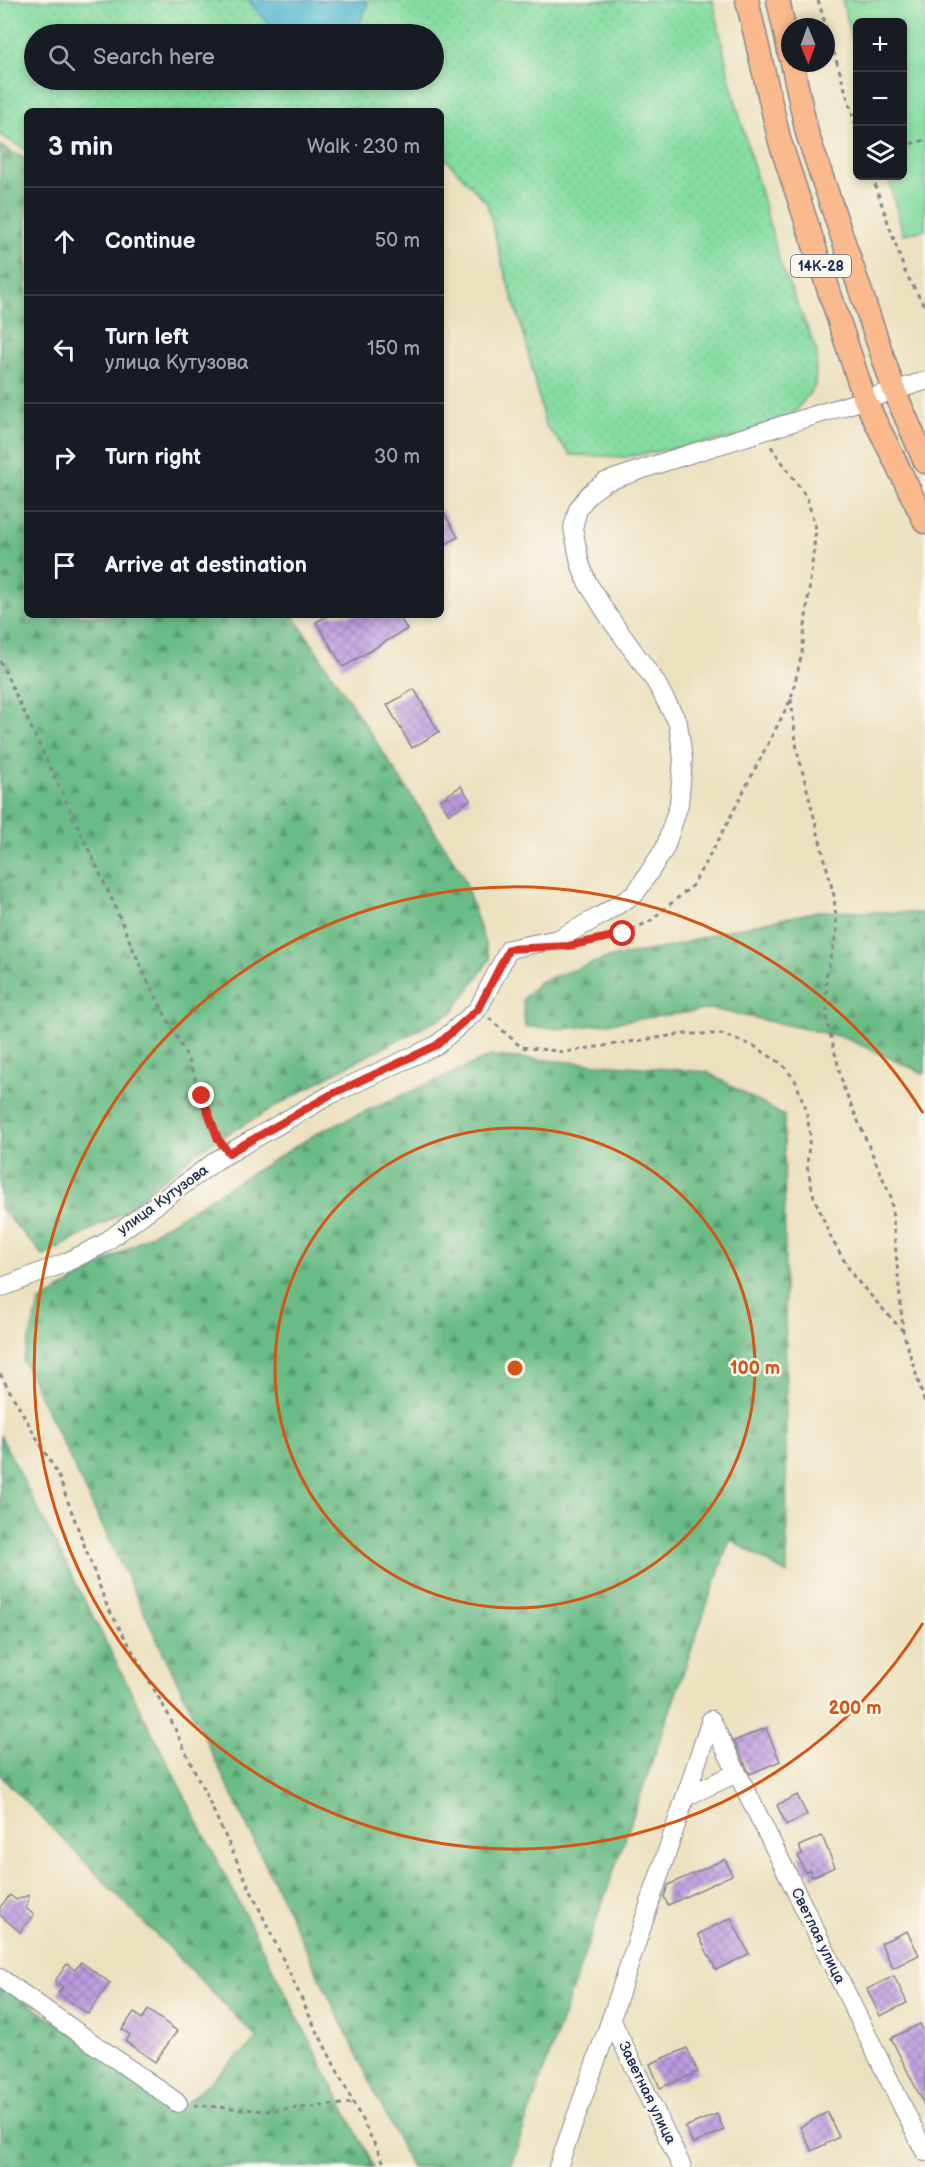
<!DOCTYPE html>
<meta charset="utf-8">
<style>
body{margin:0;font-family:"Balsamiq Sans",sans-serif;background:#20242c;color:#f1f3f6}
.controls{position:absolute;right:18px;top:18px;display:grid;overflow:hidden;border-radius:9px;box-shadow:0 3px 9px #0003}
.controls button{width:54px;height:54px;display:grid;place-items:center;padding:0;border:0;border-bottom:2px solid #363941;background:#171b24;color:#f1f3f6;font:30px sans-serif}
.compass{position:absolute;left:781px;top:18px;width:54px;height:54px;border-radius:50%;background:#171b24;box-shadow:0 3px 9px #0003;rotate:179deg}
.stop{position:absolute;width:18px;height:18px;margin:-14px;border:4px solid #d93025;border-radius:50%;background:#fff}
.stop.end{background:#d93025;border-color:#fff;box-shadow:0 2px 6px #0008}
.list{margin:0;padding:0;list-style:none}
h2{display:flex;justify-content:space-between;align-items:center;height:78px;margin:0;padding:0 24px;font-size:26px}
h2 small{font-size:20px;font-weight:400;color:#9ea1a6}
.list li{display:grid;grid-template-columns:39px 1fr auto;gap:18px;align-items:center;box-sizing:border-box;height:108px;padding:0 24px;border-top:2px solid #363941}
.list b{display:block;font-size:22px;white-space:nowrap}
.list p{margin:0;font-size:20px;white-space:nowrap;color:#9ea1a6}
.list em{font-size:20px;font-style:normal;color:#9ea1a6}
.icon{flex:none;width:33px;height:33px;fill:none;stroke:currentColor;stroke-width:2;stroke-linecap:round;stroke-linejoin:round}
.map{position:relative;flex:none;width:925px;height:2167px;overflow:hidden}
.search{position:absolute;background:#171b24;box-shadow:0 3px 9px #0003;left:24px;top:24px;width:420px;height:66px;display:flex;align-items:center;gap:15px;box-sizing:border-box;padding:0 21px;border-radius:33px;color:#9ea1a6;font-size:22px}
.panel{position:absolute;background:#171b24;box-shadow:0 3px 9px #0003;left:24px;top:108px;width:420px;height:510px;border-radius:9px}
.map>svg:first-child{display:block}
.grass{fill:url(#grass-dots);stroke:#50867f;stroke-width:1.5;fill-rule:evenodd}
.forest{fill:url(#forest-firs);stroke:#437672;stroke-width:1.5}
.green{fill:#84dca0;stroke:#50867f;stroke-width:1.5}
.water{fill:#53b9d1;stroke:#377498;stroke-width:1.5}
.building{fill:url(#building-cross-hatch)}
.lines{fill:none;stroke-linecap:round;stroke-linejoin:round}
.minor-casing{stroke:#84888e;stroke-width:20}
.major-casing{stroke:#84888e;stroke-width:25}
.path{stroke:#84888e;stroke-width:3;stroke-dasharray:4.5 4.5;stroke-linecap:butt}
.minor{stroke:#fff;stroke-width:18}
.major{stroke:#fbba8d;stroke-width:22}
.route{stroke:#d93025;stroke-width:8}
.ring{fill:none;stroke:#d45514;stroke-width:3}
.labels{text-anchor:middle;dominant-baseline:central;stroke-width:5;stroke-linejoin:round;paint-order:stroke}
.shield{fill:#fbf7ec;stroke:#5e6b89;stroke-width:1.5}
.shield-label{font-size:14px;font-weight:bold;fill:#1b2f5e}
.street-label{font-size:15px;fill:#1b2f5e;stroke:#fbf7ec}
.centre{fill:#d45514;stroke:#fbf7ec;stroke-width:3}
.ring-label{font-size:18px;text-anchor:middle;font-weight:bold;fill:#d45514;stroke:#fbf7ec;stroke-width:5;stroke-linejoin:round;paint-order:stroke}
</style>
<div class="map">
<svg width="925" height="2167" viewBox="0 0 925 2167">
<defs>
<pattern id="grass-dots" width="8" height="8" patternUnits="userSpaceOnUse" patternTransform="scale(1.5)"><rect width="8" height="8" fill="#84dca0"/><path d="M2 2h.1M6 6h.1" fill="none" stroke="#71bd8c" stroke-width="1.8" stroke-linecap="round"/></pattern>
<pattern id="forest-firs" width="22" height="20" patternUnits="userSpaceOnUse" patternTransform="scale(1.5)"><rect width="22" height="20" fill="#6bbc86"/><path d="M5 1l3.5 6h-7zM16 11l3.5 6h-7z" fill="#579971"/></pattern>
<pattern id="building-cross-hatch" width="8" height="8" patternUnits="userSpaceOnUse" patternTransform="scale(1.5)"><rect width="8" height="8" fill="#bd99df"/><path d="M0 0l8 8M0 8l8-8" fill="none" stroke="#997db8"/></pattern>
</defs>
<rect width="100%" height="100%" fill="#fbf7ec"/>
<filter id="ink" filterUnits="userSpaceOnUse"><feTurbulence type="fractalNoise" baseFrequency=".0167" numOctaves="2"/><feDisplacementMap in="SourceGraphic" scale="12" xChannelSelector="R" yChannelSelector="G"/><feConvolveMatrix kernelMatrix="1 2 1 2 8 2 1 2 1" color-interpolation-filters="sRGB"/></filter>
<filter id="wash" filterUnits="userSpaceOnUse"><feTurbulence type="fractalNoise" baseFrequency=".008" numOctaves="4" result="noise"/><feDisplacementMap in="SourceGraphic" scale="24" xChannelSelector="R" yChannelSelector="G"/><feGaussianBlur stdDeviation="1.35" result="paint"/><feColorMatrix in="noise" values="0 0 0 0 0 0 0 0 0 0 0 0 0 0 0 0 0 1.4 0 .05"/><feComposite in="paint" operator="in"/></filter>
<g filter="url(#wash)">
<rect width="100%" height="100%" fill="#ece1bf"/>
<path class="grass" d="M 0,0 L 713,0 L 731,85 L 780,263 L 817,352 L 815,386 L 792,415 L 749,435 L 626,457 L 571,455 L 545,425 L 525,338 L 504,270 L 487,203 L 441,154 L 441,111 L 359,111 L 353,108 L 348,111 L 27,111 L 27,150 L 0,135 ZM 34,34 L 434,34 L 434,80 L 34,80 Z"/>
<g class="forest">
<path d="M 0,146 L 27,160 L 27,615 L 293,615 L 462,873 L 490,959 L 453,1012 L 332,1074 L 198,1151 L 124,1212 L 44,1256 L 0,1208 Z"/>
<path d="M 818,911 L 925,913 L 925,1074 L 843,1037 L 712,1009 L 564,1029 L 525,1027 L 523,999 L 539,982 L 607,958 L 671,947 L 724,931 Z"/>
<path d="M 491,1056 L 707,1072 L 784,1116 L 787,1574 L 730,1539 L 510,2167 L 411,2167 L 23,1361 L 40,1302 L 321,1131 Z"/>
<path d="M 0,1435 L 374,2167 L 0,2167 L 0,1983 L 179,2109 L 258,2039 L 0,1775 Z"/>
</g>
<path class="green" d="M 842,0 L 925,0 L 925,230 L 903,234 L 888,176 L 902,176 L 902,22 L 858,22 L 857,59 Z"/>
<path class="water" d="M 248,0 L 367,0 L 367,6 L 356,34 L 277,34 Z"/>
<g id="blocks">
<g class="building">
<path d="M 441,508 L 458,537 L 441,547 Z"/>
<path d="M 329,615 L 398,615 L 407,629 L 343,667 L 316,622 Z"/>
<path d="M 414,689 L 439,732 L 412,748 L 387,705 Z"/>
<path d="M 461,786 L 470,800 L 449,814 L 440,800 Z"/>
<path d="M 766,1728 L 780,1761 L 750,1774 L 734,1741 Z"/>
<path d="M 797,1795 L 807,1815 L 786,1825 L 777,1805 Z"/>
<path d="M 822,1836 L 835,1867 L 812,1877 L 810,1870 L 805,1872 L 798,1856 L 802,1854 L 799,1846 Z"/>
<path d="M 725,1859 L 732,1875 L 668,1905 L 664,1897 L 668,1885 Z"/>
<path d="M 10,1895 L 16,1900 L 29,1895 L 26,1908 L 34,1915 L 20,1932 L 0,1915 L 0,1907 Z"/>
<path d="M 731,1918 L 749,1954 L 716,1970 L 698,1934 Z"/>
<path d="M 907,1931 L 919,1955 L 893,1968 L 881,1943 Z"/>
<path d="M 81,1962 L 110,1983 L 88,2014 L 58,1993 L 63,1987 L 55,1981 L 67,1964 L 75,1970 Z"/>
<path d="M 894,1976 L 907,2003 L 880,2016 L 867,1989 Z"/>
<path d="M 148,2010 L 177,2031 L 155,2062 L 125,2041 L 130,2035 L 122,2029 L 134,2012 L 142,2019 Z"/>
<path d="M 920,2024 L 925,2033 L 925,2106 L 891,2038 Z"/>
<path d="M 687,2048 L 698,2072 L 660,2088 L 650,2064 Z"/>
<path d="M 827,2112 L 839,2137 L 812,2151 L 800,2127 Z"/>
<path d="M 717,2114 L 724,2130 L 693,2144 L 685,2127 Z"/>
</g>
</g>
</g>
<g filter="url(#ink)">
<use href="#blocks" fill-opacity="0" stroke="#84888e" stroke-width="1.5"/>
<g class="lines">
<g class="minor-casing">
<g id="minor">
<path d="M 0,1288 L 67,1262 L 103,1244 L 217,1160 L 330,1095 L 437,1045 L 478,1009 L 509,949 L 558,939 L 600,916 L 635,894 L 665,848 L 679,804 L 683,759 L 678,723 L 655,681 L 611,620 L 587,582 L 580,563 L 573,528 L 578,509 L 589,494 L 605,482 L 661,463 L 925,381"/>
<path d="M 711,1720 L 925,2152"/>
<path d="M 685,1797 L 737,1773"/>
<path d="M 0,1978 L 178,2103"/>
<path d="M 611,2019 L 682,2167"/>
<path d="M 558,2167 L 611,2019 L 711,1720"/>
</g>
</g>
<g class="major-casing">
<g id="major">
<path d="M 747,0 L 780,142 L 865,400 L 925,522"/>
<path d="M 778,0 L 790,56"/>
<path d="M 792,63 L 807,133 L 894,390 L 925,462"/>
</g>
</g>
<g class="path">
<path d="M 818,0 L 858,132"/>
<path d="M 902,146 L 925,140"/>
<path d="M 872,176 L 905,272 L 925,307"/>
<path d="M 0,661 L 110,895 L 143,972 L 187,1057 L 218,1140"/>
<path d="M 791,699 L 797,750 L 834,896 L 837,931 L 826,977 L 827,1021 L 844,1089 L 891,1197 L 903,1331 L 925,1404"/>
<path d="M 589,942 L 623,934 L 650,921 L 692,886 L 719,839 L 791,699 L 802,653 L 816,529 L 807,498 L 770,445"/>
<path d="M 489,1018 L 521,1047 L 564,1052 L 682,1034 L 721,1034 L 754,1046 L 782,1064 L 795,1080 L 806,1109 L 810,1134 L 807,1166 L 814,1197 L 832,1240 L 854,1277 L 902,1330"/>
<path d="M 0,1374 L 58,1475 L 107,1606 L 168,1714 L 311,2019 L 386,2167"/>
<path d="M 194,2105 L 266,2111 L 353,2103"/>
</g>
<use href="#minor" class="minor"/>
<use href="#major" class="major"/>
</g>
</g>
<g class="lines" filter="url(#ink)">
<path class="route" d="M 202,1096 L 218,1139 L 229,1153 L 330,1095 L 437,1045 L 478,1009 L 509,949 L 568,946 L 623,934"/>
</g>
<g class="ring">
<circle cx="515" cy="1368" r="240"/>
<path d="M923 1623A481 481 0 1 1 923 1113"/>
</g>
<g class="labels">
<rect class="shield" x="791" y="255" width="60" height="22" rx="4.5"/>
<g class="shield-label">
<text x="821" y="266">14К-28</text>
</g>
<g class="street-label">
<text transform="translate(163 1200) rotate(-36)">улица Кутузова</text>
<text transform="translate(818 1936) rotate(64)">Светлая улица</text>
<text transform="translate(647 2093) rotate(64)">Заветная улица</text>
</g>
</g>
<circle cx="515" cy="1368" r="9" class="centre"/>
<g class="ring-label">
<text x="755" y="1374">100 m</text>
<text x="855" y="1714">200 m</text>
</g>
</svg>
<div class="controls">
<button>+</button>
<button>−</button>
<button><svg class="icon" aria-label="layers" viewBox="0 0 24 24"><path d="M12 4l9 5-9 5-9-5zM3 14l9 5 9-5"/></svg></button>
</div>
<svg class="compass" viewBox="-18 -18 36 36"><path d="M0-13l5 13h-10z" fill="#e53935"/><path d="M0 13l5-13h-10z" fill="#9ea1a6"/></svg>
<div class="stop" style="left:623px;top:934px"></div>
<div class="stop end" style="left:202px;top:1096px"></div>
<div class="search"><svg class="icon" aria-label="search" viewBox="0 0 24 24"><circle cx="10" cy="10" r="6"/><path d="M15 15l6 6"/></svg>Search here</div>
<section class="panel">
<h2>3 min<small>Walk · 230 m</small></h2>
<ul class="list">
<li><svg class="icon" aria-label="ahead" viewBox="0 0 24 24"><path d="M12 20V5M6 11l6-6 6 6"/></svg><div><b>Continue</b></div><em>50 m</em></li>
<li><svg class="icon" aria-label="left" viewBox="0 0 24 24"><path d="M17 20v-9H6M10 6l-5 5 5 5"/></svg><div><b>Turn left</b><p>улица Кутузова</p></div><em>150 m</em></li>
<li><svg class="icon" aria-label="right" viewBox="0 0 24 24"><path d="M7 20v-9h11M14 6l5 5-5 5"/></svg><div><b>Turn right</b></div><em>30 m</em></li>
<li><svg class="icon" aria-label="arrive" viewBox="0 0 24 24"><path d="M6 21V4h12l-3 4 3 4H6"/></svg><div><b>Arrive at destination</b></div></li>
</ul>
</section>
</div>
